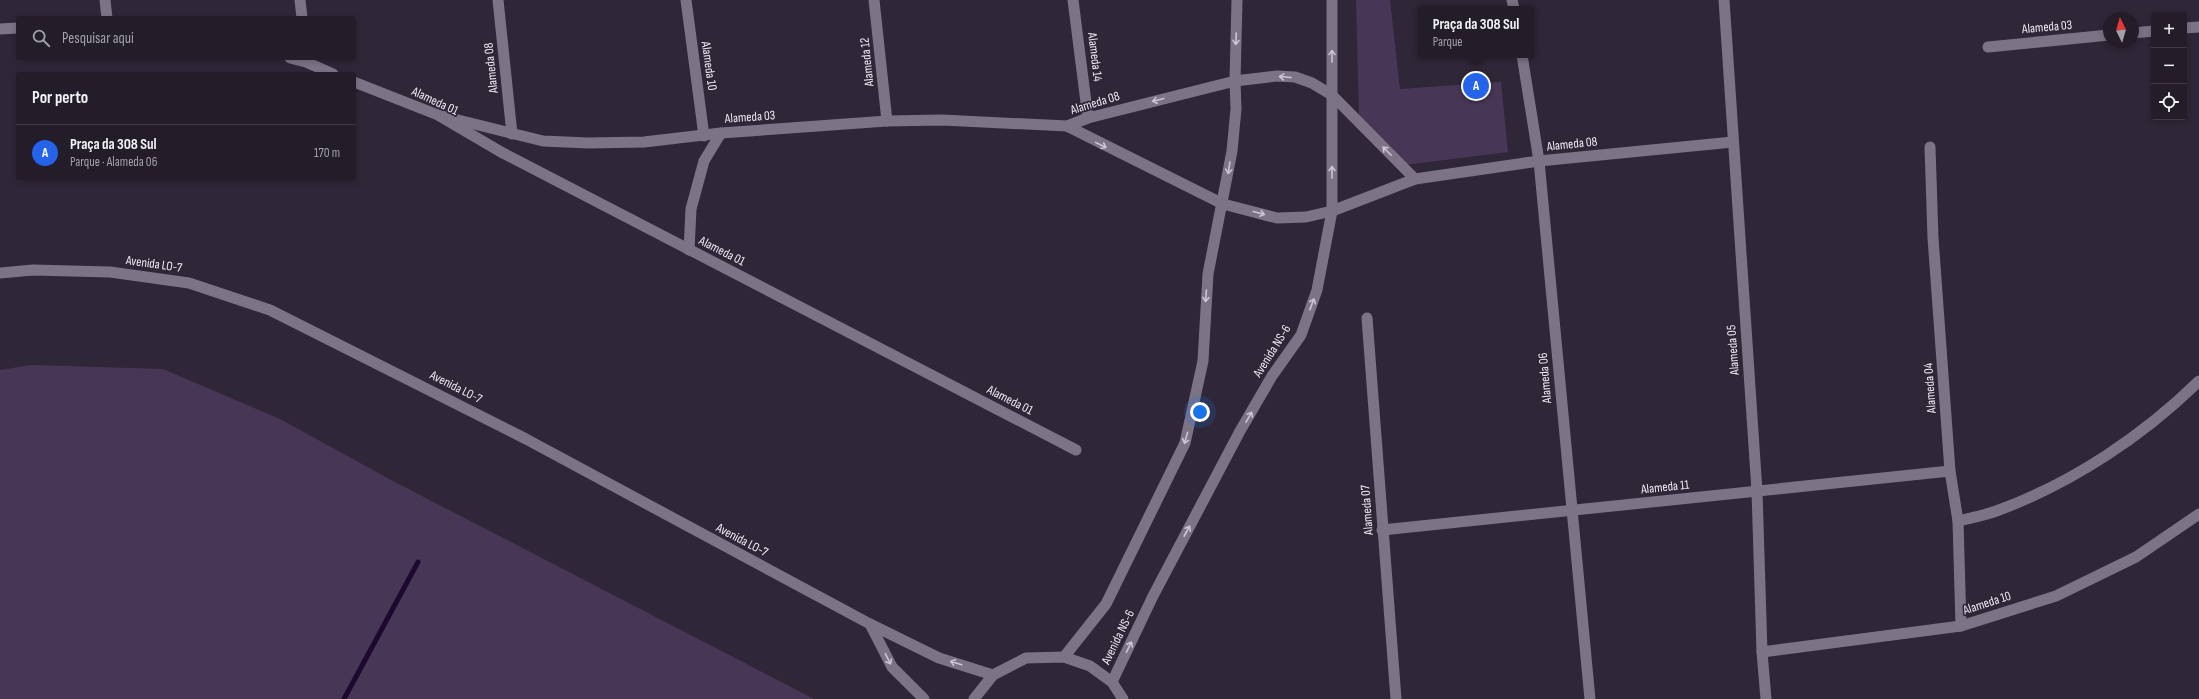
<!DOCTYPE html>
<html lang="pt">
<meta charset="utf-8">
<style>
body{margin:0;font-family:"Sofia Sans Condensed",sans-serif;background:#2b2531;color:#f1f3f6}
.controls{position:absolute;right:12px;top:12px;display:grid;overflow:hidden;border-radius:4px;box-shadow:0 2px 6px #0003}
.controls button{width:36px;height:36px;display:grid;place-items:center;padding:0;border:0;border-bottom:1px solid #403a46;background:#231c29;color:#f1f3f6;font:20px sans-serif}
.compass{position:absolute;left:2103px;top:12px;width:36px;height:36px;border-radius:50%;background:#231c29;box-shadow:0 2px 6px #0003;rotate:355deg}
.you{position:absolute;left:1200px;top:412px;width:14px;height:14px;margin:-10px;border:3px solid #fff;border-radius:50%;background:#1a73e8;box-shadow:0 0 0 6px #1a73e833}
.badge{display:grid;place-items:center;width:26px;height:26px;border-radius:50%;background:#2563eb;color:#fff;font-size:13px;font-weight:700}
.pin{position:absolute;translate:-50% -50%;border:2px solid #fff;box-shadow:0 1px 4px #0006}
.popup{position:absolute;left:1418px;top:6px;width:116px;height:52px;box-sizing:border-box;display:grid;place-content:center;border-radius:4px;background:#231c29;filter:drop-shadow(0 1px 3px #0005);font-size:13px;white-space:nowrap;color:#a3a1a8}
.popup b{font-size:15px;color:#f1f3f6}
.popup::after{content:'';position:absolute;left:50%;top:100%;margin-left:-8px;border:8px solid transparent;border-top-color:#231c29}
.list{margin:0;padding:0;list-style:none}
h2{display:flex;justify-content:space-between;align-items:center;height:52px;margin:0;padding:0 16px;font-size:17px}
h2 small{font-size:13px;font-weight:400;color:#a3a1a8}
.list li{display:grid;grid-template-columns:26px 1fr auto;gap:12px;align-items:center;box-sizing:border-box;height:56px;padding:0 16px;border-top:1px solid #403a46}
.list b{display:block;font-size:15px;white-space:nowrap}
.list p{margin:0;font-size:13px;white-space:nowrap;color:#a3a1a8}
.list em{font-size:13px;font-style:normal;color:#a3a1a8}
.icon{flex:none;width:22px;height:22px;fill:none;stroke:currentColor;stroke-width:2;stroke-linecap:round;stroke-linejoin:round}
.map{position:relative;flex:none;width:2199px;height:699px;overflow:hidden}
.search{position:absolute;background:#231c29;box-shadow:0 2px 6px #0003;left:16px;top:16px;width:340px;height:44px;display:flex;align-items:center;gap:10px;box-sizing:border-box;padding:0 14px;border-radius:4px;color:#a3a1a8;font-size:15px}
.panel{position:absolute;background:#231c29;box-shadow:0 2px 6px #0003;left:16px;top:72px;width:340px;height:108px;border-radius:4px}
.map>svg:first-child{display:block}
.green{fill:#473655}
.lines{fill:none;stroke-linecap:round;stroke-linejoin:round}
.stream{stroke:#1f082f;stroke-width:5}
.minor{stroke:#7d7387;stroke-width:11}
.tertiary{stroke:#7d7387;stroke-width:11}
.oneway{stroke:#ccc5d3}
.labels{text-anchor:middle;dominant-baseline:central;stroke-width:3.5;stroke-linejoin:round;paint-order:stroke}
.street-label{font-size:13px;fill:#eee8f4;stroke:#2f2637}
</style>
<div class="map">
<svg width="2199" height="699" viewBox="0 0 2199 699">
<rect width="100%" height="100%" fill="#2f2637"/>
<g class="green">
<path d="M 1356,0 L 1390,0 L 1400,89 L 1501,82 L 1508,152 L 1405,165 L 1359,116 Z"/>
<path d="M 31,365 L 163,369 L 280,419 L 393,481 L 814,699 L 0,699 L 0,370 Z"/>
</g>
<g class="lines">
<path class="stream" d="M 344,699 L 418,562"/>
<g class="minor">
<path d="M 105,0 L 107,18"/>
<path d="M 300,0 L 302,18"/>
<path d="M 498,0 L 512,134"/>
<path d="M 686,0 L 704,136"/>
<path d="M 874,0 L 887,121"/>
<path d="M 1073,0 L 1088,118"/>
<path d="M 1512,0 L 1514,9"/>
<path d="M 1724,0 L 1757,491 L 1762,652 L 1766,699"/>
<path d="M 2184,28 L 2199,27"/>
<path d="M 0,29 L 18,28"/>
<path d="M 2133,33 L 2154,31"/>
<path d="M 1988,47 L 2109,35"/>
<path d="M 1522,55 L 1539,161 L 1590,699"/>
<path d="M 290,58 L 306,62 L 333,74"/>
<path d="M 354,82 L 438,115 L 501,152 L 1076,450"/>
<path d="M 438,115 L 543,141 L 588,143 L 644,142 L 721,133 L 887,121 L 942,120 L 1067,126 L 1088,118 L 1235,81 L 1277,76 L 1295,77 L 1312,83 L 1332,95 L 1415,179"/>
<path d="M 1067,126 L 1223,204 L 1277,218 L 1306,217 L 1332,211 L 1415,179 L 1539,161 L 1733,142"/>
<path d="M 1930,147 L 1933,238 L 1950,471 L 1958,521 L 1961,626"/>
<path d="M 689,250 L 691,209 L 704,161 L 721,133"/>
<path d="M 1367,318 L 1396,699"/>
<path d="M 1958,521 C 1971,518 1986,515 1999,510 C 2072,483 2143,436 2199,381"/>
<path d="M 1382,530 L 1950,471"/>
<path d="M 1762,652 L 1961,626 L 2056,596 L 2136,557 L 2199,514"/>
</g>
<g class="tertiary">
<path d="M 0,273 L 33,270 L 110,272 L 189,283 L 270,310 L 526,439 L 870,624 L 939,658 L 993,675"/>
<path d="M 870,624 L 892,667 L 924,699"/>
<path d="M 1064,657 L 1106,604 L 1185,443 L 1203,361 L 1208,274 L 1232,151 L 1236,109 L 1235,81 L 1237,0"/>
<path d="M 1112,682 L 1153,596 L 1240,431 L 1272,376 L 1301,335 L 1317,290 L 1332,211 L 1332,0"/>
<path d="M 974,699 L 993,675 L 1026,658 L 1064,657 L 1090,666 L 1112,682 L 1123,699"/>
</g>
</g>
<defs><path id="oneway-shaft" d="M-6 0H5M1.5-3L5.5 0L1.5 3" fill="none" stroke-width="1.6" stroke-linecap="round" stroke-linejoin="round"/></defs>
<g class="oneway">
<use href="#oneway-shaft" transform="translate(1236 39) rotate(92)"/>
<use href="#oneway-shaft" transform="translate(1332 56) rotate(-90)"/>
<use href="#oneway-shaft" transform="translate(1285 77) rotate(-175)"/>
<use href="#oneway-shaft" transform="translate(1158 100) rotate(166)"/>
<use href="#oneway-shaft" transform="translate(1101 145) rotate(26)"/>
<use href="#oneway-shaft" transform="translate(1387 151) rotate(-135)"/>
<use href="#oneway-shaft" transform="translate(1229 168) rotate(99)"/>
<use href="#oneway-shaft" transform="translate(1332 172) rotate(-90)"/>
<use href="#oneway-shaft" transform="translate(1259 213) rotate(15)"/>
<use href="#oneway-shaft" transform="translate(1206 296) rotate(94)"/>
<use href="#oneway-shaft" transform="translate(1312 304) rotate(-70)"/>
<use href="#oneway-shaft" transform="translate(1249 417) rotate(-60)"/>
<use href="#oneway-shaft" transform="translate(1186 438) rotate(106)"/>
<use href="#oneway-shaft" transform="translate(1187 531) rotate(-61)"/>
<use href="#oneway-shaft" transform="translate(1129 647) rotate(-64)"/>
<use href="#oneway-shaft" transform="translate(888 659) rotate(63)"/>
<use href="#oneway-shaft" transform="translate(956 663) rotate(-162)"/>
</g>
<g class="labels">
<g class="street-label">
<text transform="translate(2047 27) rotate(-5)">Alameda 03</text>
<text transform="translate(1095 57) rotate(83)">Alameda 14</text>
<text transform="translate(867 62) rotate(-96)">Alameda 12</text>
<text transform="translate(709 66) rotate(82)">Alameda 10</text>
<text transform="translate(491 68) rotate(-96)">Alameda 08</text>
<text transform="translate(435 101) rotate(25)">Alameda 01</text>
<text transform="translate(1095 103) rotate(-17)">Alameda 08</text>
<text transform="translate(750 117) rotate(-4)">Alameda 03</text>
<text transform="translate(1572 144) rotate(-6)">Alameda 08</text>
<text transform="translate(722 251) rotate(27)">Alameda 01</text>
<text transform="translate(154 264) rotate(8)">Avenida LO-7</text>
<text transform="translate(1733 350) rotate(-94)">Alameda 05</text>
<text transform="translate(1272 351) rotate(-58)">Avenida NS-6</text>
<text transform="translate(1545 378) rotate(-95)">Alameda 06</text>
<text transform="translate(456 387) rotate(27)">Avenida LO-7</text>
<text transform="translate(1930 388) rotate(-94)">Alameda 04</text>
<text transform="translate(1010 400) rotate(27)">Alameda 01</text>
<text transform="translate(1665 487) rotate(-6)">Alameda 11</text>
<text transform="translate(1367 510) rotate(-94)">Alameda 07</text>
<text transform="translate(742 540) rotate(28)">Avenida LO-7</text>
<text transform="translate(1987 603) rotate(-18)">Alameda 10</text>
<text transform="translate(1118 637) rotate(-64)">Avenida NS-6</text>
</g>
</g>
</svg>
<div class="controls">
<button>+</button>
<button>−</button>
<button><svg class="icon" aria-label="locate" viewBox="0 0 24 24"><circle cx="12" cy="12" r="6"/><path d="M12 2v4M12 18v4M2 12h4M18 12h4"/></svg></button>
</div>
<svg class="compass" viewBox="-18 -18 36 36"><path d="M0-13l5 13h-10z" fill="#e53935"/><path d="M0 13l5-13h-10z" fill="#a3a1a8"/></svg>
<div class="you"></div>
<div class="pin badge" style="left:1476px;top:86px">A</div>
<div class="popup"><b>Praça da 308 Sul</b>Parque</div>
<div class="search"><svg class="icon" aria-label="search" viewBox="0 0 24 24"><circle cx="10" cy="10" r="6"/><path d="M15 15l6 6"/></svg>Pesquisar aqui</div>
<section class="panel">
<h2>Por perto<small></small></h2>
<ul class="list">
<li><span class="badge">A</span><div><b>Praça da 308 Sul</b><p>Parque · Alameda 06</p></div><em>170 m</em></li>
</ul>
</section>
</div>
